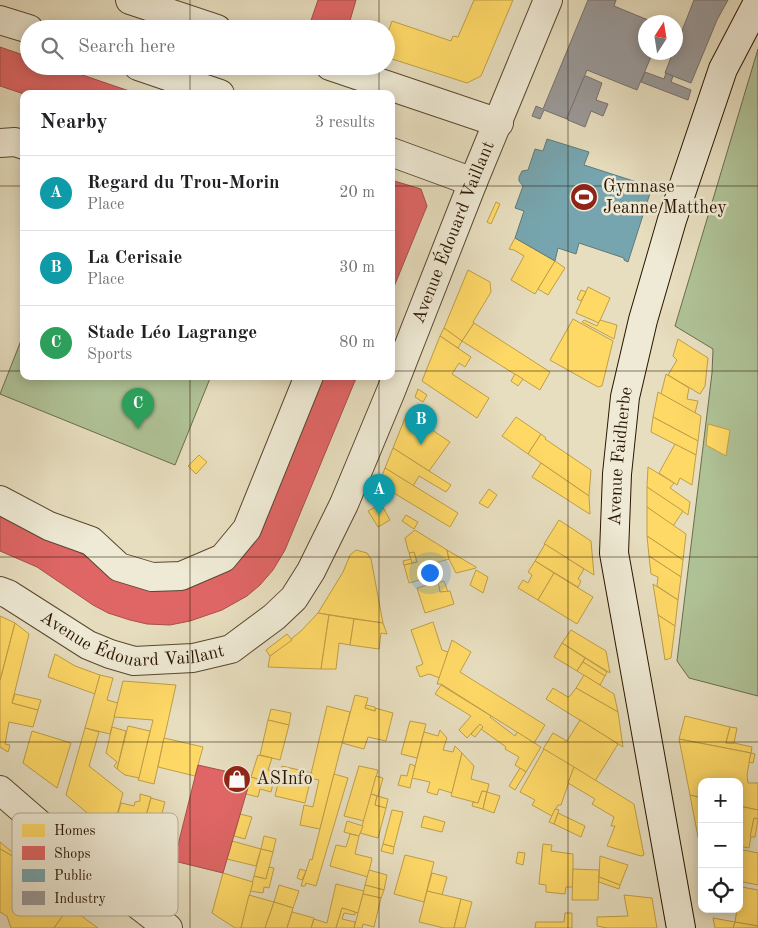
<!DOCTYPE html>
<meta charset="utf-8">
<style>
body{margin:0;font-family:"Old Standard TT",serif;background:#f6f6f6;color:#202124}
.controls{position:absolute;right:15px;bottom:15px;display:grid;overflow:hidden;border-radius:10px;box-shadow:0 2px 12px #0003}
.controls button{width:45px;height:45px;display:grid;place-items:center;padding:0;border:0;border-bottom:1px solid #e0e0e0;background:#fff;color:#202124;font:25px sans-serif}
.compass{position:absolute;left:638px;top:15px;width:45px;height:45px;border-radius:50%;background:#fff;box-shadow:0 2px 12px #0003;rotate:12deg}
.you{position:absolute;left:429px;top:572px;width:18px;height:18px;margin:-12px;border:4px solid #fff;border-radius:50%;background:#1a73e8;box-shadow:0 0 0 8px #1a73e833}
.badge{display:grid;place-items:center;width:32px;height:32px;border-radius:50%;background:#8f2418;color:#fff;font-size:16px;font-weight:700}
.pin{position:absolute;translate:-50% -41px;filter:drop-shadow(0 1px 2px #0008)}
.pin::after{content:'';position:absolute;top:26px;width:18px;height:15px;background:inherit;clip-path:polygon(0 0,100% 0,50% 100%)}
.list{margin:0;padding:0;list-style:none}
h2{display:flex;justify-content:space-between;align-items:center;height:65px;margin:0;padding:0 20px;font-size:21px}
h2 small{font-size:16px;font-weight:400;color:#757577}
.list li{display:grid;grid-template-columns:32px 1fr auto;gap:15px;align-items:center;box-sizing:border-box;height:75px;padding:0 20px;border-top:1px solid #e0e0e0}
.list b{display:block;font-size:19px;white-space:nowrap}
.list p{margin:0;font-size:16px;white-space:nowrap;color:#757577}
.list em{font-size:16px;font-style:normal;color:#757577}
.icon{flex:none;width:28px;height:28px;fill:none;stroke:currentColor;stroke-width:2;stroke-linecap:round;stroke-linejoin:round}
.map{position:relative;flex:none;width:758px;height:928px;overflow:hidden}
.search{position:absolute;background:#fff;box-shadow:0 2px 12px #0003;left:20px;top:20px;width:375px;height:55px;display:flex;align-items:center;gap:12px;box-sizing:border-box;padding:0 18px;border-radius:28px;color:#757577;font-size:19px}
.panel{position:absolute;background:#fff;box-shadow:0 2px 12px #0003;left:20px;top:90px;width:375px;height:290px;border-radius:10px}
.map>svg:first-child{display:block}
.green{fill:#afc296;stroke:#6c6c4c}
.homes{fill:#ffd966;stroke:#bf9e48}
.shops{fill:#e06666;stroke:#a94e48}
.public{fill:#76a5af;stroke:#5f7a7b}
.industry{fill:#999;stroke:#78716b}
.lines{fill:none;stroke-linecap:round;stroke-linejoin:round}
.minor-casing{stroke:#594730;stroke-width:30}
.tertiary-casing{stroke:#594730;stroke-width:30}
.secondary-casing{stroke:#2a1501;stroke-width:30}
.minor{stroke:#efead5;stroke-width:28}
.tertiary{stroke:#efead5;stroke-width:28}
.secondary{stroke:#efead5;stroke-width:28}
.grid{fill:none;stroke:#2a1501;stroke-width:1;stroke-opacity:0.55}
.labels{text-anchor:middle;dominant-baseline:central;stroke-width:5;stroke-linejoin:round;paint-order:stroke}
.poi-label{font-size:18px;fill:#2a1501;stroke:#efead5;text-anchor:start}
.street-label{font-size:18px;fill:#2a1501;stroke:#efead5}
.key{fill:#efead5;stroke:#b4aa95;stroke-width:1}
.key-label{font-size:14px;fill:#2a1501}
</style>
<div class="map">
<svg width="758" height="928" viewBox="0 0 758 928">
<rect width="100%" height="100%" fill="#e7debf"/>
<filter id="stains"><feTurbulence type="fractalNoise" baseFrequency=".004" numOctaves="4"/><feColorMatrix values="0 0 0 0 .2 0 0 0 0 .09 0 0 0 0 .02 0 0 0 .5 -.17"/></filter>
<radialGradient id="worn" r=".72"><stop offset=".6" stop-color="#630" stop-opacity="0"/><stop offset="1" stop-color="#630" stop-opacity=".3"/></radialGradient>
<g class="green">
<path d="M 758,49 L 758,696 L 689,678 L 677,661 L 712,373 L 713,349 L 675,326 Z"/>
<path d="M 24,333 L 24,376 L 211,376 L 175,465 L 0,394 Z"/>
</g>
<g class="homes">
<path d="M 474,0 L 513,0 L 481,76 L 467,83 L 386,57 L 386,38 L 392,21 L 451,41 L 453,36 L 458,37 Z"/>
<path d="M 496,202 L 500,204 L 491,224 L 487,222 Z"/>
<path d="M 515,238 L 555,261 L 535,294 L 511,280 L 524,256 L 514,250 L 509,249 Z"/>
<path d="M 555,261 L 565,268 L 548,295 L 538,289 Z"/>
<path d="M 468,270 L 490,282 L 491,292 L 473,322 L 474,323 L 462,341 L 444,328 Z"/>
<path d="M 588,287 L 610,298 L 599,323 L 576,313 Z"/>
<path d="M 581,290 L 586,292 L 581,301 L 577,299 Z"/>
<path d="M 573,319 L 613,341 L 602,386 L 598,387 L 550,360 Z"/>
<path d="M 584,320 L 597,326 L 600,320 L 617,325 L 614,339 L 582,322 Z"/>
<path d="M 474,323 L 550,372 L 540,390 L 462,341 Z"/>
<path d="M 444,328 L 462,341 L 458,348 L 440,336 Z"/>
<path d="M 440,336 L 471,357 L 465,367 L 459,363 L 452,374 L 489,398 L 477,418 L 422,381 Z"/>
<path d="M 678,339 L 708,358 L 705,386 L 700,394 L 668,375 L 677,360 L 673,356 Z"/>
<path d="M 515,374 L 523,379 L 518,386 L 511,381 Z"/>
<path d="M 666,374 L 689,388 L 687,399 L 698,401 L 695,413 L 661,394 Z"/>
<path d="M 418,389 L 427,395 L 423,402 L 415,397 Z"/>
<path d="M 658,392 L 701,416 L 698,441 L 653,417 Z"/>
<path d="M 407,413 L 450,442 L 429,471 L 393,448 Z"/>
<path d="M 516,417 L 541,434 L 528,454 L 502,436 Z"/>
<path d="M 653,417 L 698,441 L 696,455 L 651,432 Z"/>
<path d="M 708,424 L 730,430 L 726,456 L 706,445 Z"/>
<path d="M 541,434 L 546,438 L 545,439 L 591,470 L 589,496 L 528,454 Z"/>
<path d="M 675,444 L 696,455 L 692,485 L 680,478 L 677,485 L 659,473 Z"/>
<path d="M 393,448 L 451,485 L 446,492 L 419,476 L 413,486 L 385,468 Z"/>
<path d="M 199,455 L 207,462 L 196,474 L 188,466 Z"/>
<path d="M 541,463 L 589,496 L 590,514 L 588,513 L 532,477 Z"/>
<path d="M 648,467 L 674,483 L 670,488 L 690,502 L 688,515 L 647,487 Z"/>
<path d="M 385,468 L 458,513 L 450,527 L 379,484 Z"/>
<path d="M 647,487 L 683,511 L 673,526 L 647,507 Z"/>
<path d="M 489,489 L 497,495 L 488,508 L 479,503 Z"/>
<path d="M 381,504 L 390,520 L 378,527 L 368,511 Z"/>
<path d="M 647,507 L 686,534 L 683,560 L 647,536 Z"/>
<path d="M 406,515 L 418,522 L 414,529 L 402,521 Z"/>
<path d="M 559,520 L 591,541 L 594,575 L 544,544 Z"/>
<path d="M 415,530 L 447,550 L 449,559 L 435,563 L 437,575 L 409,583 L 404,565 L 417,562 L 414,552 L 410,554 L 408,550 L 405,538 Z"/>
<path d="M 647,536 L 683,560 L 681,577 L 649,556 Z"/>
<path d="M 545,544 L 584,569 L 578,579 L 581,581 L 578,587 L 535,561 Z"/>
<path d="M 356,550 L 367,553 L 371,559 L 383,623 L 318,613 L 343,572 L 350,555 Z"/>
<path d="M 447,550 L 476,567 L 476,568 L 456,573 L 449,559 Z"/>
<path d="M 414,552 L 417,562 L 412,563 L 409,553 Z"/>
<path d="M 649,556 L 681,577 L 678,600 L 657,586 L 658,577 L 651,574 Z"/>
<path d="M 411,559 L 412,563 L 404,565 L 403,561 Z"/>
<path d="M 535,561 L 554,573 L 538,600 L 518,588 L 523,580 L 528,583 L 532,575 L 528,572 Z"/>
<path d="M 476,570 L 488,577 L 483,593 L 470,585 Z"/>
<path d="M 554,573 L 593,597 L 577,624 L 538,600 Z"/>
<path d="M 444,581 L 448,592 L 440,592 L 438,583 Z"/>
<path d="M 438,582 L 440,592 L 450,591 L 454,604 L 425,613 L 417,588 Z"/>
<path d="M 653,584 L 678,600 L 675,626 L 658,615 Z"/>
<path d="M 318,613 L 329,615 L 321,669 L 268,667 L 270,656 L 301,631 Z"/>
<path d="M 329,615 L 354,619 L 350,645 L 339,643 L 336,669 L 321,669 Z"/>
<path d="M 658,615 L 675,626 L 671,658 L 665,660 Z"/>
<path d="M 0,616 L 15,623 L 0,681 Z"/>
<path d="M 354,619 L 383,623 L 387,634 L 381,633 L 379,649 L 350,645 Z"/>
<path d="M 433,622 L 442,650 L 448,652 L 440,678 L 429,674 L 420,677 L 416,667 L 423,664 L 411,630 Z"/>
<path d="M 15,623 L 29,634 L 12,703 L 38,710 L 33,727 L 9,722 L 5,744 L 10,745 L 8,752 L 0,747 L 0,681 Z"/>
<path d="M 571,630 L 606,651 L 610,673 L 562,643 Z"/>
<path d="M 287,634 L 292,640 L 270,656 L 266,650 Z"/>
<path d="M 452,640 L 471,652 L 460,672 L 545,725 L 534,743 L 441,684 L 437,684 Z"/>
<path d="M 562,643 L 585,658 L 577,671 L 554,657 Z"/>
<path d="M 55,654 L 75,666 L 100,675 L 95,694 L 48,677 Z"/>
<path d="M 585,658 L 607,672 L 605,676 L 583,662 Z"/>
<path d="M 583,662 L 605,676 L 600,685 L 577,671 Z"/>
<path d="M 100,675 L 113,678 L 107,700 L 118,703 L 110,734 L 85,728 Z"/>
<path d="M 584,675 L 614,694 L 618,712 L 576,688 Z"/>
<path d="M 123,681 L 176,685 L 154,784 L 138,780 L 153,720 L 114,717 Z"/>
<path d="M 441,685 L 491,716 L 490,717 L 515,736 L 517,732 L 541,747 L 526,772 L 515,765 L 519,757 L 505,749 L 506,747 L 481,729 L 483,727 L 480,724 L 467,738 L 459,730 L 471,716 L 435,694 Z"/>
<path d="M 553,688 L 568,697 L 570,696 L 576,688 L 618,712 L 623,747 L 546,699 Z"/>
<path d="M 15,694 L 41,700 L 38,710 L 12,703 Z"/>
<path d="M 355,695 L 368,698 L 365,708 L 375,711 L 375,708 L 393,713 L 386,741 L 368,737 L 364,749 L 342,743 Z"/>
<path d="M 366,705 L 375,707 L 375,711 L 365,708 Z"/>
<path d="M 327,706 L 350,712 L 320,829 L 300,825 L 304,805 L 313,807 L 319,780 L 310,778 Z"/>
<path d="M 271,709 L 291,713 L 289,725 L 268,720 Z"/>
<path d="M 685,716 L 730,727 L 726,743 L 734,743 L 752,747 L 751,753 L 679,739 Z"/>
<path d="M 268,720 L 289,725 L 280,760 L 260,755 Z"/>
<path d="M 580,720 L 618,744 L 595,781 L 543,749 L 553,733 L 567,741 Z"/>
<path d="M 410,721 L 426,724 L 417,758 L 401,754 Z"/>
<path d="M 480,724 L 483,727 L 475,737 L 471,734 Z"/>
<path d="M 128,726 L 150,731 L 139,778 L 125,775 L 117,769 Z"/>
<path d="M 112,727 L 126,731 L 117,769 L 114,766 L 117,762 L 106,753 Z"/>
<path d="M 730,727 L 737,728 L 734,743 L 726,743 Z"/>
<path d="M 85,728 L 99,732 L 89,766 L 123,793 L 112,834 L 66,795 Z"/>
<path d="M 440,730 L 447,738 L 443,750 L 453,752 L 455,746 L 462,753 L 452,793 L 439,789 L 437,795 L 427,792 L 430,782 L 412,778 L 424,732 L 438,736 Z"/>
<path d="M 32,731 L 71,743 L 57,788 L 23,763 Z"/>
<path d="M 164,738 L 203,747 L 195,776 L 158,767 Z"/>
<path d="M 679,739 L 751,753 L 747,775 L 748,783 L 758,783 L 758,810 L 739,806 L 739,782 L 702,782 L 702,798 L 690,795 Z"/>
<path d="M 544,749 L 574,767 L 561,805 L 558,805 L 552,816 L 532,805 L 535,800 L 520,792 Z"/>
<path d="M 462,753 L 474,766 L 471,779 L 489,784 L 487,792 L 482,791 L 478,803 L 451,796 Z"/>
<path d="M 751,753 L 755,754 L 753,763 L 749,762 Z"/>
<path d="M 258,755 L 272,758 L 268,770 L 276,772 L 273,784 L 251,777 Z"/>
<path d="M 410,764 L 415,766 L 410,788 L 398,785 L 401,775 L 407,776 Z"/>
<path d="M 282,766 L 312,773 L 305,803 L 275,796 Z"/>
<path d="M 359,766 L 378,770 L 364,821 L 344,816 Z"/>
<path d="M 574,767 L 634,804 L 644,855 L 641,856 L 607,846 L 615,826 L 611,826 L 614,817 L 592,804 L 595,799 L 568,783 Z"/>
<path d="M 520,768 L 526,772 L 515,790 L 509,786 Z"/>
<path d="M 334,774 L 348,778 L 316,886 L 306,883 L 305,886 L 301,886 L 310,859 L 312,860 Z"/>
<path d="M 376,776 L 383,778 L 378,796 L 371,794 Z"/>
<path d="M 251,777 L 273,784 L 271,792 L 260,789 L 258,797 L 246,794 Z"/>
<path d="M 482,791 L 487,792 L 483,809 L 472,806 L 473,802 L 478,803 Z"/>
<path d="M 487,792 L 500,796 L 494,813 L 483,809 Z"/>
<path d="M 140,794 L 151,797 L 136,854 L 112,834 L 121,803 L 134,806 L 135,802 L 140,801 Z"/>
<path d="M 371,794 L 377,796 L 375,805 L 386,808 L 378,838 L 360,833 Z"/>
<path d="M 690,795 L 702,798 L 702,838 L 698,837 Z"/>
<path d="M 377,796 L 388,799 L 386,808 L 375,805 Z"/>
<path d="M 151,798 L 165,802 L 148,865 L 136,854 Z"/>
<path d="M 739,806 L 758,810 L 758,819 L 754,818 L 749,848 L 739,846 Z"/>
<path d="M 555,809 L 559,810 L 554,824 L 549,822 Z"/>
<path d="M 392,810 L 403,812 L 394,847 L 383,844 Z"/>
<path d="M 558,813 L 585,826 L 581,837 L 554,824 Z"/>
<path d="M 240,814 L 252,817 L 245,839 L 234,836 Z"/>
<path d="M 424,816 L 445,822 L 442,832 L 421,827 Z"/>
<path d="M 754,818 L 758,819 L 755,837 L 750,837 Z"/>
<path d="M 347,821 L 363,826 L 359,836 L 344,832 Z"/>
<path d="M 350,834 L 359,836 L 355,854 L 372,858 L 368,877 L 330,866 L 336,845 L 346,847 Z"/>
<path d="M 264,836 L 276,839 L 273,852 L 261,849 Z"/>
<path d="M 698,837 L 702,838 L 702,857 Z"/>
<path d="M 232,841 L 261,849 L 256,866 L 227,859 Z"/>
<path d="M 0,842 L 18,857 L 18,859 L 0,849 Z"/>
<path d="M 383,844 L 394,847 L 393,854 L 381,851 Z"/>
<path d="M 543,844 L 552,845 L 551,851 L 573,854 L 573,887 L 566,887 L 565,894 L 546,892 L 546,885 L 539,884 Z"/>
<path d="M 0,849 L 18,859 L 18,857 L 73,902 L 54,928 L 11,928 L 7,916 L 0,912 Z"/>
<path d="M 261,849 L 273,852 L 266,879 L 254,876 Z"/>
<path d="M 739,849 L 758,853 L 758,885 L 739,881 Z"/>
<path d="M 518,852 L 525,853 L 523,865 L 516,863 Z"/>
<path d="M 405,855 L 434,862 L 424,902 L 394,894 Z"/>
<path d="M 600,856 L 628,865 L 620,885 L 599,877 Z"/>
<path d="M 269,867 L 274,868 L 269,888 L 264,887 L 263,893 L 250,891 L 254,876 L 266,879 Z"/>
<path d="M 300,869 L 306,871 L 302,880 L 297,878 Z"/>
<path d="M 573,869 L 599,870 L 598,900 L 572,900 Z"/>
<path d="M 369,870 L 387,875 L 384,890 L 365,885 Z"/>
<path d="M 223,873 L 253,882 L 241,928 L 235,928 L 212,913 Z"/>
<path d="M 432,873 L 447,877 L 442,895 L 427,891 Z"/>
<path d="M 599,877 L 620,885 L 619,889 L 599,882 Z"/>
<path d="M 336,884 L 364,891 L 358,913 L 342,908 L 336,928 L 311,928 L 314,919 L 327,923 Z"/>
<path d="M 279,885 L 299,891 L 293,908 L 274,902 Z"/>
<path d="M 365,885 L 384,890 L 381,898 L 363,894 Z"/>
<path d="M 742,887 L 758,890 L 758,926 L 735,922 L 737,909 L 739,909 Z"/>
<path d="M 427,891 L 461,899 L 454,928 L 444,928 L 419,922 Z"/>
<path d="M 363,894 L 381,898 L 374,927 L 363,924 L 362,928 L 354,928 Z"/>
<path d="M 249,895 L 274,902 L 265,928 L 241,928 Z"/>
<path d="M 624,895 L 652,898 L 657,928 L 607,928 L 597,926 L 597,917 L 628,916 Z"/>
<path d="M 461,899 L 472,902 L 465,928 L 454,928 Z"/>
<path d="M 274,902 L 293,908 L 287,928 L 265,928 Z"/>
<path d="M 69,907 L 98,928 L 54,928 Z"/>
<path d="M 342,908 L 355,912 L 355,915 L 344,913 L 342,919 L 355,922 L 354,928 L 336,928 Z"/>
<path d="M 292,912 L 314,918 L 311,928 L 287,928 Z"/>
<path d="M 565,913 L 572,913 L 572,928 L 535,928 L 536,922 L 564,922 Z"/>
<path d="M 713,918 L 735,922 L 733,928 L 715,928 Z"/>
<path d="M 735,922 L 758,926 L 758,928 L 733,928 Z"/>
</g>
<g class="shops">
<path d="M 318,0 L 356,0 L 349,24 L 354,26 L 353,29 L 308,29 Z"/>
<path d="M 0,47 L 29,57 L 29,66 L 56,66 L 138,94 L 24,94 L 0,86 Z"/>
<path d="M 391,180 L 421,189 L 427,206 L 391,294 Z"/>
<path d="M 318,376 L 357,376 L 285,550 L 273,570 L 260,585 L 247,596 L 222,610 L 190,621 L 170,625 L 147,624 L 130,620 L 108,613 L 93,605 L 37,567 L 0,551 L 0,512 L 65,542 L 108,572 L 211,577 Z"/>
<path d="M 198,765 L 251,777 L 223,873 L 174,861 Z"/>
</g>
<path class="public" d="M 547,139 L 589,152 L 584,165 L 652,187 L 628,262 L 624,260 L 624,258 L 579,243 L 576,254 L 558,248 L 555,261 L 515,238 L 524,211 L 515,208 L 523,186 L 519,181 L 519,177 L 522,171 L 528,170 L 535,149 L 543,151 Z"/>
<g class="industry">
<path d="M 588,0 L 616,0 L 614,6 L 653,22 L 646,22 L 646,52 L 653,52 L 637,90 L 587,70 L 567,119 L 544,110 L 540,119 L 532,116 L 536,106 L 543,109 Z"/>
<path d="M 694,0 L 728,0 L 717,20 L 691,83 L 665,73 L 673,52 L 676,52 L 676,46 Z"/>
<path d="M 645,72 L 664,79 L 666,73 L 673,76 L 671,82 L 691,90 L 688,100 L 641,82 Z"/>
<path d="M 586,76 L 602,83 L 596,100 L 608,104 L 603,116 L 591,111 L 585,127 L 568,120 L 567,118 L 584,77 Z"/>
</g>
<g class="lines">
<g class="minor-casing">
<g id="minor">
<path d="M 0,143 L 15,142 L 24,145"/>
<path d="M 0,500 L 49,526 L 91,541 L 119,567 L 152,577 L 181,576 L 223,558 L 247,529 L 309,376"/>
<path d="M 0,790 L 83,862 L 168,928"/>
</g>
</g>
<g class="tertiary-casing">
<g id="tertiary">
<path d="M 130,0 L 217,29"/>
<path d="M 0,20 L 29,29"/>
<path d="M 138,66 L 220,94"/>
<path d="M 330,66 L 499,123"/>
<path d="M 391,152 L 473,182"/>
<path id="s1" d="M 0,591 L 8,594 L 88,645 L 110,654 L 134,661 L 193,658 L 231,649 L 274,617 L 294,598 L 311,571 L 344,504 L 391,391 L 473,182 L 548,0"/>
</g>
</g>
<g class="secondary-casing">
<g id="secondary">
<path id="s2" d="M 681,928 L 614,553 L 617,474 L 625,397 L 643,320 L 672,220 L 723,69 L 758,2"/>
</g>
</g>
<use href="#minor" class="minor"/>
<use href="#tertiary" class="tertiary"/>
<use href="#secondary" class="secondary"/>
</g>
<path class="grid" d="M 190,0 L 190,29M 379,0 L 379,29M 568,0 L 568,928M 190,66 L 190,94M 379,66 L 379,94M 0,186 L 24,186M 391,186 L 758,186M 0,371 L 24,371M 391,371 L 758,371M 190,376 L 190,928M 379,376 L 379,928M 0,557 L 758,557M 0,742 L 758,742"/>
<defs>
<g id="stadium-disc" transform="scale(1.4375)"><circle r="9.5" fill="#8f2418" stroke="#efead5"/><path d="M0-5a6.5 5 0 1 0 0 10a6.5 5 0 1 0 0-10ZM-3.5-1.8h7v3.6h-7Z" fill="#fff"/></g>
<g id="shop-disc" transform="scale(1.4375)"><circle r="9.5" fill="#8f2418" stroke="#efead5"/><path d="M-5-2.5h2.3a2.7 3.5 0 0 1 5.4 0H5L5.5 6h-11ZM-1.5-2.5h3a1.5 2.3 0 0 0-3 0Z" fill="#fff"/></g>
</defs>
<g fill-rule="evenodd">
<use href="#stadium-disc" x="584" y="197"/>
<use href="#shop-disc" x="237" y="779"/>
</g>
<g class="labels">
<g class="poi-label">
<text x="603" y="187">Gymnase<tspan x="603" dy="21">Jeanne Matthey</tspan></text>
<text x="256" y="779">ASInfo</text>
</g>
<g class="street-label">
<text stroke="none"><textPath href="#s1" startOffset="731">Avenue Édouard Vaillant</textPath></text>
<text stroke="none"><textPath href="#s2" startOffset="478">Avenue Faidherbe</textPath></text>
<text stroke="none"><textPath href="#s1" startOffset="146">Avenue Édouard Vaillant</textPath></text>
</g>
</g>
<rect x="12" y="813" width="166" height="103" rx="8" class="key"/>
<rect x="22" y="824" width="23" height="13" fill="#ffd966"/>
<rect x="22" y="846" width="23" height="14" fill="#e06666"/>
<rect x="22" y="869" width="23" height="13" fill="#76a5af"/>
<rect x="22" y="891" width="23" height="14" fill="#999"/>
<g class="key-label">
<text x="54" y="835">Homes</text>
<text x="54" y="858">Shops</text>
<text x="54" y="880">Public</text>
<text x="54" y="903">Industry</text>
</g>
<rect width="100%" height="100%" filter="url(#stains)"/>
<rect width="100%" height="100%" fill="url(#worn)"/>
</svg>
<div class="controls">
<button>+</button>
<button>−</button>
<button><svg class="icon" aria-label="locate" viewBox="0 0 24 24"><circle cx="12" cy="12" r="6"/><path d="M12 2v4M12 18v4M2 12h4M18 12h4"/></svg></button>
</div>
<svg class="compass" viewBox="-18 -18 36 36"><path d="M0-13l5 13h-10z" fill="#e53935"/><path d="M0 13l5-13h-10z" fill="#757577"/></svg>
<div class="you"></div>
<div class="pin badge" style="left:379px;top:515px;background:#0f9aa8">A</div>
<div class="pin badge" style="left:421px;top:445px;background:#0f9aa8">B</div>
<div class="pin badge" style="left:138px;top:429px;background:#2e9e5b">C</div>
<div class="search"><svg class="icon" aria-label="search" viewBox="0 0 24 24"><circle cx="10" cy="10" r="6"/><path d="M15 15l6 6"/></svg>Search here</div>
<section class="panel">
<h2>Nearby<small>3 results</small></h2>
<ul class="list">
<li><span class="badge" style="background:#0f9aa8">A</span><div><b>Regard du Trou-Morin</b><p>Place</p></div><em>20 m</em></li>
<li><span class="badge" style="background:#0f9aa8">B</span><div><b>La Cerisaie</b><p>Place</p></div><em>30 m</em></li>
<li><span class="badge" style="background:#2e9e5b">C</span><div><b>Stade Léo Lagrange</b><p>Sports</p></div><em>80 m</em></li>
</ul>
</section>
</div>
